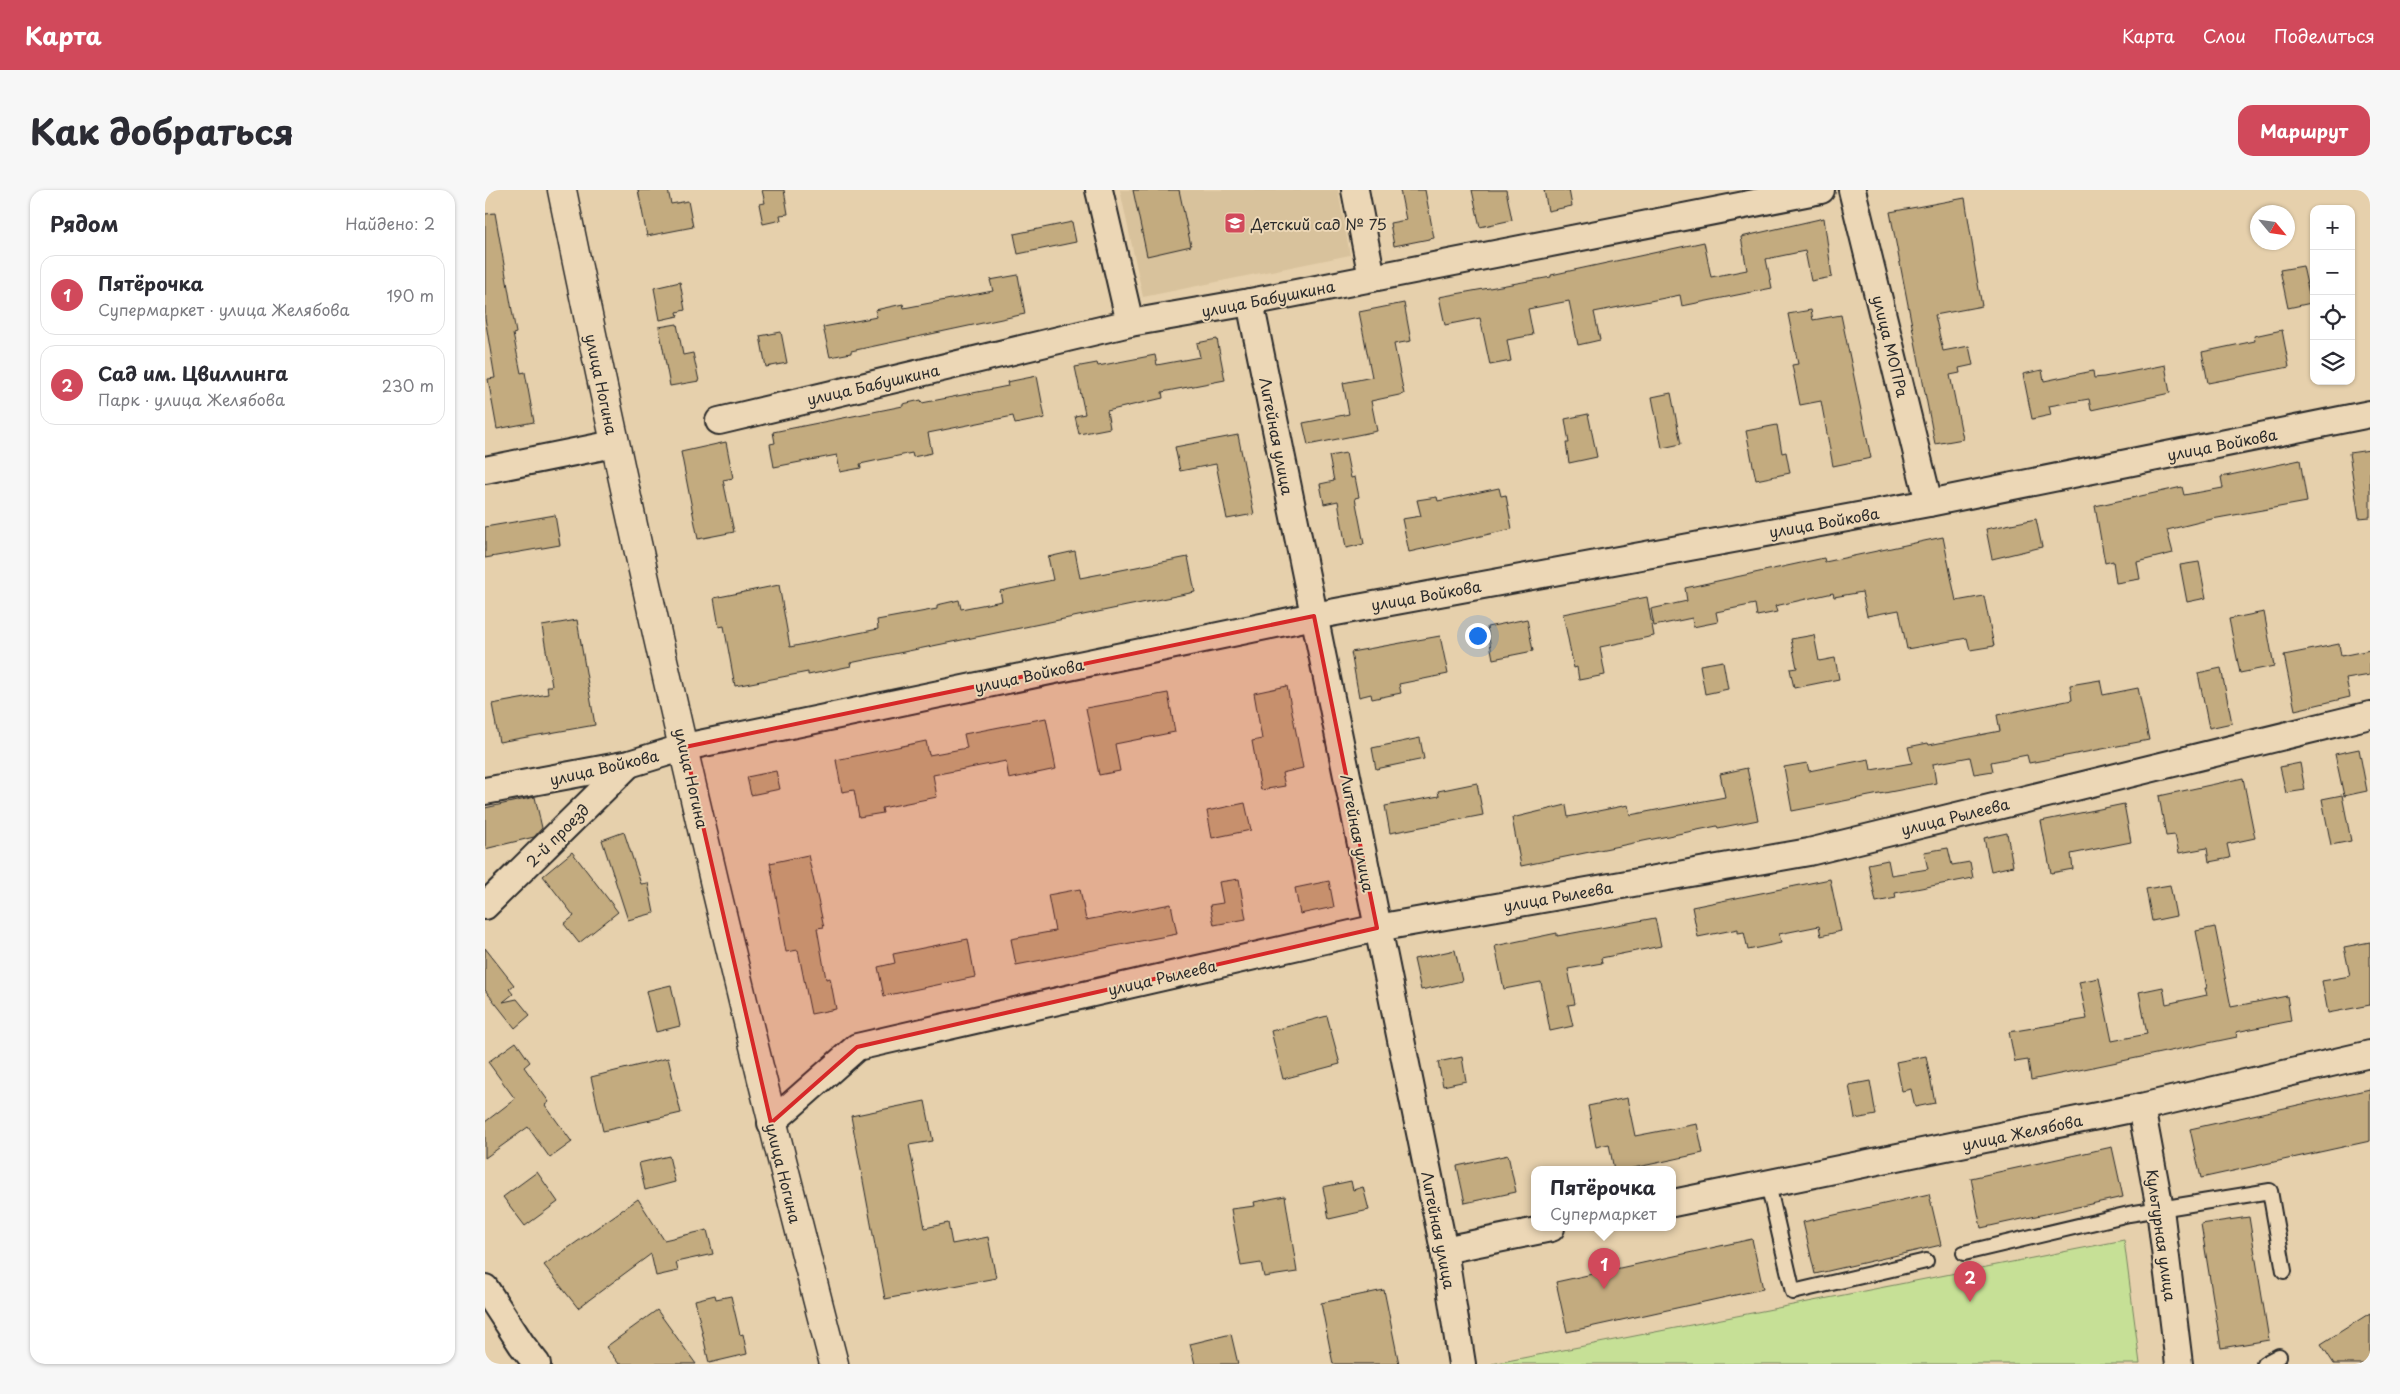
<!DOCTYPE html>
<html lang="ru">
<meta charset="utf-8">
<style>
body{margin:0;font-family:"Playpen Sans",sans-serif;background:#f7f7f7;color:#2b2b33}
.controls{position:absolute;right:15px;top:15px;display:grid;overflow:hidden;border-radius:10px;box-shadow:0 1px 4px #0004}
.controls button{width:45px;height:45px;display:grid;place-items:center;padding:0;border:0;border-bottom:1px solid #e1e1e2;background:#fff;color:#2b2b33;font:25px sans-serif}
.compass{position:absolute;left:1765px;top:15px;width:45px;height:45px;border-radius:50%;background:#fff;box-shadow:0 1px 4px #0004;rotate:119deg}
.you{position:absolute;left:992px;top:445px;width:18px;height:18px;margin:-12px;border:4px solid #fff;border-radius:50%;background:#1a73e8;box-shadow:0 0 0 8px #1a73e833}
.badge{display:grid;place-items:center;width:32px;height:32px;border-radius:50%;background:#d1495b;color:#fff;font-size:16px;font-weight:700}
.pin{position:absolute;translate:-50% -41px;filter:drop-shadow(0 1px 2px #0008)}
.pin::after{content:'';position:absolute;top:26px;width:18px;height:15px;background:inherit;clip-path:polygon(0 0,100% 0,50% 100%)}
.popup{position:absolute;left:1046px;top:976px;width:145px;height:65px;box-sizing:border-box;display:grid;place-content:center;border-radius:10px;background:#fff;filter:drop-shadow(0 1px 4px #0005);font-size:16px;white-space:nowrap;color:#7c7c81}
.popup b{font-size:19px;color:#2b2b33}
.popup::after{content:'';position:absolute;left:50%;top:100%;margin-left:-10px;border:10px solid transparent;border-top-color:#fff}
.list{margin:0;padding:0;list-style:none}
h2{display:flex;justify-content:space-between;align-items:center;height:65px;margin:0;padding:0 20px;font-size:21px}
h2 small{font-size:16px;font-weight:400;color:#7c7c81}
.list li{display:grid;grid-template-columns:32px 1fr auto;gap:15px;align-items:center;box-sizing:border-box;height:80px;margin:0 10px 10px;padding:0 10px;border:1px solid #e1e1e2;border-radius:15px}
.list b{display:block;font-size:19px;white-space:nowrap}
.list p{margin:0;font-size:16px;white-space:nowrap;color:#7c7c81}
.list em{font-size:16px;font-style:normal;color:#7c7c81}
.icon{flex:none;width:28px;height:28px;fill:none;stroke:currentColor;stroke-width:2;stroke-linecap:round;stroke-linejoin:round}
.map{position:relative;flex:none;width:1885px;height:1174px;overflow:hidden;border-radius:15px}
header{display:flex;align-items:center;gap:30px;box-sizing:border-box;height:70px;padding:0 25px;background:#d1495b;color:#fff}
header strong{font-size:24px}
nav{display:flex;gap:28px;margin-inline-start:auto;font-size:18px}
.intro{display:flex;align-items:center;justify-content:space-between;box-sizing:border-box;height:120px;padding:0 30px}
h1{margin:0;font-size:35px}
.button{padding:12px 22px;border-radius:15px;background:#d1495b;color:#fff;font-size:18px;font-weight:700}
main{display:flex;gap:30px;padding:0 30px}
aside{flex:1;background:#fff;border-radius:15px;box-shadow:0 1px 4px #0004}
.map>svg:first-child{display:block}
.built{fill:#d8c29c}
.green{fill:#c6e096;stroke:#788660}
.building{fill:#c3ab7f;stroke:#2b2b2b}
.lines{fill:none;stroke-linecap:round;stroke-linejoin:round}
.lane-casing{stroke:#2b2b2b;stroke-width:18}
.street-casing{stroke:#2b2b2b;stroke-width:30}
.secondary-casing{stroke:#2b2b2b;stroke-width:31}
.lane{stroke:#ecd7b6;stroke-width:14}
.street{stroke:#ecd7b6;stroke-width:26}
.secondary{stroke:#ecd7b6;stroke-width:28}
.marked{fill:#d62828;fill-opacity:0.2;stroke:#d62828;stroke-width:4;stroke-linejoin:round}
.labels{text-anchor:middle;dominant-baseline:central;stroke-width:4;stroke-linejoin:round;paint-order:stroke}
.poi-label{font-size:15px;fill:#2b2b2b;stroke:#ecd7b6;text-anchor:start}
.street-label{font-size:15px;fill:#2b2b2b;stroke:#ecd7b6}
</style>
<header>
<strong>Карта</strong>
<nav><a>Карта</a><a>Слои</a><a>Поделиться</a></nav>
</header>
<div class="intro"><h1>Как добраться</h1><a class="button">Маршрут</a></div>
<main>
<aside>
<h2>Рядом<small>Найдено: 2</small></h2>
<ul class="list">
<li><span class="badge">1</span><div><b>Пятёрочка</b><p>Супермаркет · улица Желябова</p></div><em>190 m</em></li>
<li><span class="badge">2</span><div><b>Сад им. Цвиллинга</b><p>Парк · улица Желябова</p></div><em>230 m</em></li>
</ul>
</aside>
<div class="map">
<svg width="1885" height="1174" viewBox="0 0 1885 1174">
<rect width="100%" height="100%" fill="#e6d0ac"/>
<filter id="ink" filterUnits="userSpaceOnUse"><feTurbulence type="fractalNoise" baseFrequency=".02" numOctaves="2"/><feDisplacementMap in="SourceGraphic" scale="10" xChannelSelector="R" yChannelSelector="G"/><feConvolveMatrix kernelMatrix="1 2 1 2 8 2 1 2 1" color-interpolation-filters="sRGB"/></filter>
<g filter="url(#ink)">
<path class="built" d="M 635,0 L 853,0 L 865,65 L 658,107 Z"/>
<path class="green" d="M 1639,1050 L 1655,1174 L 1007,1174 Z"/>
<g class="building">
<path d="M 153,0 L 183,0 L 186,14 L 203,11 L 208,37 L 162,46 Z"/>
<path d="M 277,0 L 299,0 L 303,24 L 295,25 L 296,30 L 278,34 L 274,14 L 280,13 Z"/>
<path d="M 648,0 L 694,0 L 706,56 L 662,66 Z"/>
<path d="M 915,0 L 940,0 L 949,48 L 909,56 L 905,33 L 921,30 Z"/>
<path d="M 987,0 L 1021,0 L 1027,30 L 995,37 Z"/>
<path d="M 1059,0 L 1084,0 L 1087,16 L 1063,21 Z"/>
<path d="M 1480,8 L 1490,72 L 1489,72 L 1497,116 L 1450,125 L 1458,161 L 1484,156 L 1488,175 L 1474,178 L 1475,183 L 1465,185 L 1478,249 L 1450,254 L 1405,22 Z"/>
<path d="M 10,23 L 31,143 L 28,144 L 36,183 L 40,182 L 49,232 L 12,239 L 3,189 L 10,188 L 0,128 L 0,24 Z"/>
<path d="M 1339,28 L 1347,87 L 1326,91 L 1320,61 L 1281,69 L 1287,98 L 1197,116 L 1195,105 L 1109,122 L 1115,150 L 1093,155 L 1084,111 L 1043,119 L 1048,145 L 1022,150 L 1026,171 L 1005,175 L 995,128 L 960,135 L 954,107 L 1066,87 L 1066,85 L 1219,52 L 1226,87 L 1262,80 L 1256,47 Z"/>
<path d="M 587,32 L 591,52 L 533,64 L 529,44 Z"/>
<path d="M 1818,76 L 1826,113 L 1803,118 L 1795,80 Z"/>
<path d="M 533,85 L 540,124 L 366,161 L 366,163 L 345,167 L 338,137 L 392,127 L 390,120 L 418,114 L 419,118 L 508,101 L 505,90 Z"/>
<path d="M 195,92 L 200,120 L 192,122 L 193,126 L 175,130 L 169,98 Z"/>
<path d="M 919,113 L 926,151 L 909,154 L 919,204 L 886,211 L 892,241 L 823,255 L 818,233 L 864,224 L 858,193 L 887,187 L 874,122 Z"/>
<path d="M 1326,120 L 1328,130 L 1356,125 L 1386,268 L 1348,276 L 1336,211 L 1315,215 L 1307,175 L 1313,174 L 1303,124 Z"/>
<path d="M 192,134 L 198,165 L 208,163 L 214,191 L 185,196 L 174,137 Z"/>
<path d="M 1797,140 L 1804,177 L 1723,193 L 1717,162 L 1770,151 L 1769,146 Z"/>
<path d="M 296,142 L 302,173 L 281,177 L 275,146 Z"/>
<path d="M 732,149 L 740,190 L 677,202 L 678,208 L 622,221 L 625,238 L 594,244 L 590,226 L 600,224 L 590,177 L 612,173 L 613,176 L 670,165 L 672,175 L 715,167 L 712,153 Z"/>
<path d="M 1680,175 L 1685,203 L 1606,220 L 1604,209 L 1564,216 L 1566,225 L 1547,229 L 1538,184 L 1557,180 L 1559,191 L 1608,181 L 1609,188 L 1619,187 Z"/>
<path d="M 552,186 L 560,228 L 530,234 L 528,226 L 443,243 L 447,263 L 428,267 L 427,263 L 375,274 L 376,278 L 355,282 L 352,265 L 289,277 L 285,254 L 290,253 L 288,242 L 418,216 L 418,214 L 436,210 L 437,213 L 523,196 L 522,192 Z"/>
<path d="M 1186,203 L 1196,254 L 1177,258 L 1167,207 Z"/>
<path d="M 1103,224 L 1112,267 L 1084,273 L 1081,253 L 1084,253 L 1080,229 Z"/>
<path d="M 1292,235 L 1297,263 L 1301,262 L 1305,283 L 1271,290 L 1261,241 Z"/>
<path d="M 753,245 L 769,324 L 742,329 L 731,274 L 695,281 L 690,257 Z"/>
<path d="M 241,252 L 248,288 L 238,290 L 249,342 L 213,349 L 196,262 Z"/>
<path d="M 1885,260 L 1885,327 L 1874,328 L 1864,263 Z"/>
<path d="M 861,263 L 866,288 L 870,287 L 874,307 L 870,308 L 879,354 L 861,358 L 853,311 L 839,314 L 835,294 L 849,291 L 844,266 Z"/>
<path d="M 1815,270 L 1822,312 L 1727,329 L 1682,340 L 1688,363 L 1652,372 L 1655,389 L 1631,393 L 1628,371 L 1620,373 L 1610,316 L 1697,297 L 1699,305 L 1738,298 L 1736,287 Z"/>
<path d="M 1014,298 L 1016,306 L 1021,305 L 1027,339 L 924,362 L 917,329 L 936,326 L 932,310 L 952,307 L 953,311 Z"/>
<path d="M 70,325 L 75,355 L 0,368 L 0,337 Z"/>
<path d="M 1551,329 L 1557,357 L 1507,369 L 1501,339 Z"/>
<path d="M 1458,347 L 1471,411 L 1499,406 L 1509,456 L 1485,460 L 1482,448 L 1422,459 L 1414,420 L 1382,426 L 1377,402 L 1349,407 L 1348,403 L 1290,416 L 1292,422 L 1272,426 L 1270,414 L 1231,422 L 1233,432 L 1208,437 L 1207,428 L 1169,436 L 1166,419 L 1202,411 L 1200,398 L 1339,368 L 1340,372 Z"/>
<path d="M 590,361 L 595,388 L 703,367 L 710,402 L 365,473 L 366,476 L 323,485 L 323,482 L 250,496 L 239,436 L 234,437 L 229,408 L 294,395 L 305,457 L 393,439 L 392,430 L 452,419 L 452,415 L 474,410 L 476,419 L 517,411 L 515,401 L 568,390 L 563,367 Z"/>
<path d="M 1714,372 L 1721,408 L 1702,412 L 1695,375 Z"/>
<path d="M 1162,407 L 1169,446 L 1115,457 L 1120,485 L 1094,490 L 1092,477 L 1089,478 L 1078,424 Z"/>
<path d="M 1779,422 L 1789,476 L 1755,483 L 1744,429 Z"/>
<path d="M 1042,429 L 1048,461 L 1008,469 L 1002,437 Z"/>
<path d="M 92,430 L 110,535 L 14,552 L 7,514 L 63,504 L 62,496 L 67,496 L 57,436 Z"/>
<path d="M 1329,445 L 1334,471 L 1350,468 L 1354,489 L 1309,498 L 1305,479 L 1312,478 L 1306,449 Z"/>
<path d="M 955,446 L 963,484 L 914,494 L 916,503 L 887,509 L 886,504 L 874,507 L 866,462 Z"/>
<path d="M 1854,454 L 1856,466 L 1885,460 L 1885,485 L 1861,489 L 1865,507 L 1810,520 L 1799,465 Z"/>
<path d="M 1238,471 L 1243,499 L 1220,504 L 1215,475 Z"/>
<path d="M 1736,478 L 1747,533 L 1724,538 L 1713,483 Z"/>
<path d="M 1615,490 L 1618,505 L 1653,498 L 1664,550 L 1544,573 L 1542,565 L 1506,572 L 1508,581 L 1489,584 L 1485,567 L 1448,574 L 1451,593 L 1307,621 L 1299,577 L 1322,573 L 1324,581 L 1384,569 L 1386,580 L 1427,573 L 1423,557 L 1443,553 L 1444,555 L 1515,541 L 1512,525 L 1587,510 L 1585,495 Z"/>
<path d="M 802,496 L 818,578 L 797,583 L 800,596 L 776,600 L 767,551 L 777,549 L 769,503 Z"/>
<path d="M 683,503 L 690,542 L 630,554 L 635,581 L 614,585 L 601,518 Z"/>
<path d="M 561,528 L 571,579 L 524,589 L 521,571 L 448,585 L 452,607 L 397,618 L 398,623 L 374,627 L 369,600 L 357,602 L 351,570 L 441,551 L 444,565 L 482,558 L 479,544 Z"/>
<path d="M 935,548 L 939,569 L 891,579 L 887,558 Z"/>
<path d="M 1874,559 L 1882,601 L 1859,606 L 1850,564 Z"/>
<path d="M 1815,573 L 1820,600 L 1801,603 L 1795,577 Z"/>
<path d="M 1262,578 L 1273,630 L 1233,638 L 1232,636 L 1036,676 L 1027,628 L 1081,615 L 1083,627 L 1143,615 L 1145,625 L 1240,607 L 1235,584 Z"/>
<path d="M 291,581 L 295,599 L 266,605 L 262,587 Z"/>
<path d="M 1758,588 L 1770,648 L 1742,654 L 1745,668 L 1724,672 L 1722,658 L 1694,663 L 1690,645 L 1681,646 L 1674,606 Z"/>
<path d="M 992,593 L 998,625 L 905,643 L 900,616 L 954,606 L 953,601 Z"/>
<path d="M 1857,605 L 1866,651 L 1846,655 L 1837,609 Z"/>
<path d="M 50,607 L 57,638 L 49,647 L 0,659 L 0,618 Z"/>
<path d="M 760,613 L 766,640 L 727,648 L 722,621 Z"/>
<path d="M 1639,614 L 1646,652 L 1586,664 L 1588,679 L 1566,683 L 1556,631 Z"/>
<path d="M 139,642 L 156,694 L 163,693 L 169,723 L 143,730 L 117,650 Z"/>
<path d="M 1522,643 L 1528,676 L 1506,681 L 1499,648 Z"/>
<path d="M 1463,658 L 1467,675 L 1485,672 L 1488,688 L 1410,703 L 1411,708 L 1391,712 L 1383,674 L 1403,670 L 1406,685 L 1443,679 L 1439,662 Z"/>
<path d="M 87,662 L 133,722 L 94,753 L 79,734 L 89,726 L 58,686 Z"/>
<path d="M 323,665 L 339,737 L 332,738 L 341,789 L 345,788 L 351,819 L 326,824 L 313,760 L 301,762 L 285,673 Z"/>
<path d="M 754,689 L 761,729 L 729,735 L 725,715 L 738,713 L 734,692 Z"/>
<path d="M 1345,689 L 1356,741 L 1336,746 L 1334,736 L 1294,744 L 1296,753 L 1263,760 L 1259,742 L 1253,743 L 1253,739 L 1213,747 L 1207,717 Z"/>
<path d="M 844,691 L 849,717 L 815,724 L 810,698 Z"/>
<path d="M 1685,695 L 1691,726 L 1667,731 L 1661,699 Z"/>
<path d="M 595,699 L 601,730 L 686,714 L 692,744 L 531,775 L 526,749 L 570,741 L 563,705 Z"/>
<path d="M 1170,728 L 1176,756 L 1116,768 L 1117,773 L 1083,779 L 1090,814 L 1083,815 L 1088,836 L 1065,841 L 1056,792 L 1019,799 L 1010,756 L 1072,743 L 1072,746 Z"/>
<path d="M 1730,737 L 1746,817 L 1802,806 L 1806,831 L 1751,842 L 1752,847 L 1546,890 L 1543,870 L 1530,872 L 1524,842 L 1602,829 L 1594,792 L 1614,788 L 1627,851 L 1662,844 L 1654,802 L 1678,797 L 1681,814 L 1722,805 L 1720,798 L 1722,798 L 1711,741 Z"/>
<path d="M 483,749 L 490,787 L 399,806 L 393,777 L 410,773 L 408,764 Z"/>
<path d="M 1885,752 L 1885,815 L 1843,823 L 1837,791 L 1865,786 L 1859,757 Z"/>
<path d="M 0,758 L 29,795 L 24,799 L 28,804 L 18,812 L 32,809 L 45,825 L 30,838 L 0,800 Z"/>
<path d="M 970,760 L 977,791 L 936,800 L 929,769 Z"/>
<path d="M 186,795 L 195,836 L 171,842 L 161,801 Z"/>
<path d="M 842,826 L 855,874 L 798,889 L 786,841 Z"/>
<path d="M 31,852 L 45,872 L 39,877 L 64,912 L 60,915 L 87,952 L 65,968 L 43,937 L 0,968 L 0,932 L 30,909 L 3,872 Z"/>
<path d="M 1441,866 L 1450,913 L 1430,917 L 1426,899 L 1417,901 L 1411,872 Z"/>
<path d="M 977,867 L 981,891 L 958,896 L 953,872 Z"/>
<path d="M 183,868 L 196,923 L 118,941 L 106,887 Z"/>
<path d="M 1385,891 L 1391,925 L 1370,929 L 1364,895 Z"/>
<path d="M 1885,899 L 1885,951 L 1716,988 L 1705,939 Z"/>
<path d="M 1142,908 L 1150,946 L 1212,934 L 1218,963 L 1139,980 L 1129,980 L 1124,954 L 1111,957 L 1103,916 Z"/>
<path d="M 440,911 L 448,951 L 424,955 L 440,1038 L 463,1033 L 467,1054 L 503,1047 L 511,1088 L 400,1109 L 366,926 Z"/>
<path d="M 1627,957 L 1638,1007 L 1496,1038 L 1486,988 Z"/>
<path d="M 1023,965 L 1031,1002 L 980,1013 L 972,976 Z"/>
<path d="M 184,966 L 190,992 L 160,1000 L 154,973 Z"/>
<path d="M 52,982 L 73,1012 L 40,1036 L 18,1007 Z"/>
<path d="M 866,991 L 868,1000 L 878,997 L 884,1020 L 844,1029 L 838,997 Z"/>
<path d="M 1444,1004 L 1456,1055 L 1330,1084 L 1318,1032 Z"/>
<path d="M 800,1006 L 812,1082 L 779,1087 L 776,1073 L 756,1076 L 746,1019 L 770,1016 L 769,1012 Z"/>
<path d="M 153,1009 L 179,1050 L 222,1040 L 228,1064 L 191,1072 L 193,1081 L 171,1086 L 166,1064 L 93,1118 L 59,1075 Z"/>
<path d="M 1764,1027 L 1784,1150 L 1736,1158 L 1716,1034 Z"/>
<path d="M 1267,1049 L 1278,1099 L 1082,1142 L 1071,1092 Z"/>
<path d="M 899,1100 L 914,1174 L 848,1174 L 836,1113 Z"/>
<path d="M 230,1105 L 231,1109 L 246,1106 L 255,1145 L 258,1144 L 262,1164 L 224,1173 L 210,1110 Z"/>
<path d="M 172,1120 L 211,1174 L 134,1174 L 121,1157 Z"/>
<path d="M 1885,1123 L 1885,1174 L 1849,1174 L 1836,1154 Z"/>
<path d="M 746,1144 L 753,1174 L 710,1174 L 705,1154 Z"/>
</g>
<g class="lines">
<g class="lane-casing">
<g id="lane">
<path d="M 1283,994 L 1308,1102 L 1441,1071"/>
<path d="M 1479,1063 L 1644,1024 L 1785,1001 L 1799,1081"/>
<path d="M 1779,1174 L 1794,1166"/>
</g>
</g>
<g class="street-casing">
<g id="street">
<path d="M 614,0 L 645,133"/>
<path d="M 870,0 L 887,88"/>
<path d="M 1367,0 L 1444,313"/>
<path d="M 765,112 L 959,1060 L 977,1174"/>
<path d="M 234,231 L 645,133 L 765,112 L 1336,0"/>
<path d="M 0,280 L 129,254"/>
<path d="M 0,601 L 144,574 L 200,557 L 829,426 L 1444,313 L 1885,224"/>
<path d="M 0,716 L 144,574"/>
<path d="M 1656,917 L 1675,1019 L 1694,1174"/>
<path d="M 286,933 L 372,857 L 892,738 L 1324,662 L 1885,525"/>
<path d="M 1188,1013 L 1656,917 L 1885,864"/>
<path d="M 959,1060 L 1066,1038"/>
<path d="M 0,1098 L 37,1155 L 52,1174"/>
</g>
</g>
<g class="secondary-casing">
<path id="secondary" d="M 77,0 C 157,393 248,785 349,1174"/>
</g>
<use href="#lane" class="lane"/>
<use href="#street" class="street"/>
<use href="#secondary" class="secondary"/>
</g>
</g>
<path class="marked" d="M 829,426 L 892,738 L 372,857 L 286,933 L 200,557 Z"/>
<defs>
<g id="school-square" transform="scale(1.125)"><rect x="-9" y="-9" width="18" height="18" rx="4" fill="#d1495b" stroke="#ecd7b6"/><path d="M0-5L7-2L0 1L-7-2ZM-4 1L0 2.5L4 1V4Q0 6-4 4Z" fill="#fff"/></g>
</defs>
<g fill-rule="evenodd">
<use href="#school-square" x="750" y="33"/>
</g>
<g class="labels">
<g class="poi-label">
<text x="766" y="33">Детский сад № 75</text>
</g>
<g class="street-label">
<text transform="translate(783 108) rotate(-11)">улица Бабушкина</text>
<text transform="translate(1406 156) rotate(76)">улица МОПРа</text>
<text transform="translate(117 194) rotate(78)">улица Ногина</text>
<text transform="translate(388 194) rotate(-13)">улица Бабушкина</text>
<text transform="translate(792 246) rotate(79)">Литейная улица</text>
<text transform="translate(1737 254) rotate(-11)">улица Войкова</text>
<text transform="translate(1339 332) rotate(-10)">улица Войкова</text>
<text transform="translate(941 405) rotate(-10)">улица Войкова</text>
<text transform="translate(544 485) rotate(-12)">улица Войкова</text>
<text transform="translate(119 577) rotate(-13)">улица Войкова</text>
<text transform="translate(207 588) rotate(77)">улица Ногина</text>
<text transform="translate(1470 626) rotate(-14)">улица Рылеева</text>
<text transform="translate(873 643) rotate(79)">Литейная улица</text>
<text transform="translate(72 645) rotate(-45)">2-й проезд</text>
<text transform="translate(1073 706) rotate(-10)">улица Рылеева</text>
<text transform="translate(677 787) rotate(-13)">улица Рылеева</text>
<text transform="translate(1537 942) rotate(-12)">улица Желябова</text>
<text transform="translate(299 983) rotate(76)">улица Ногина</text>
<text transform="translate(954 1040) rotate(79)">Литейная улица</text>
<text transform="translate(1677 1045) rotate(82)">Культурная улица</text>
</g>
</g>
</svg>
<div class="controls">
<button>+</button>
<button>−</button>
<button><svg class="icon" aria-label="locate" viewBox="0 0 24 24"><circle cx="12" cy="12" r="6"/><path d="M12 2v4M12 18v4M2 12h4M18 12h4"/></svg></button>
<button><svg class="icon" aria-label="layers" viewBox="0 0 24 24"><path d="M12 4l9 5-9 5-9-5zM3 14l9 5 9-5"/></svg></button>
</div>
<svg class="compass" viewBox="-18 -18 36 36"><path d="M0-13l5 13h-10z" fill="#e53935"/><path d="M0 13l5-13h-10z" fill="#7c7c81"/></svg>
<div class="you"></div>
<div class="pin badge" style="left:1119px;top:1099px">1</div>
<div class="popup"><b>Пятёрочка</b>Супермаркет</div>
<div class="pin badge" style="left:1485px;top:1112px">2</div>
</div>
</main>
